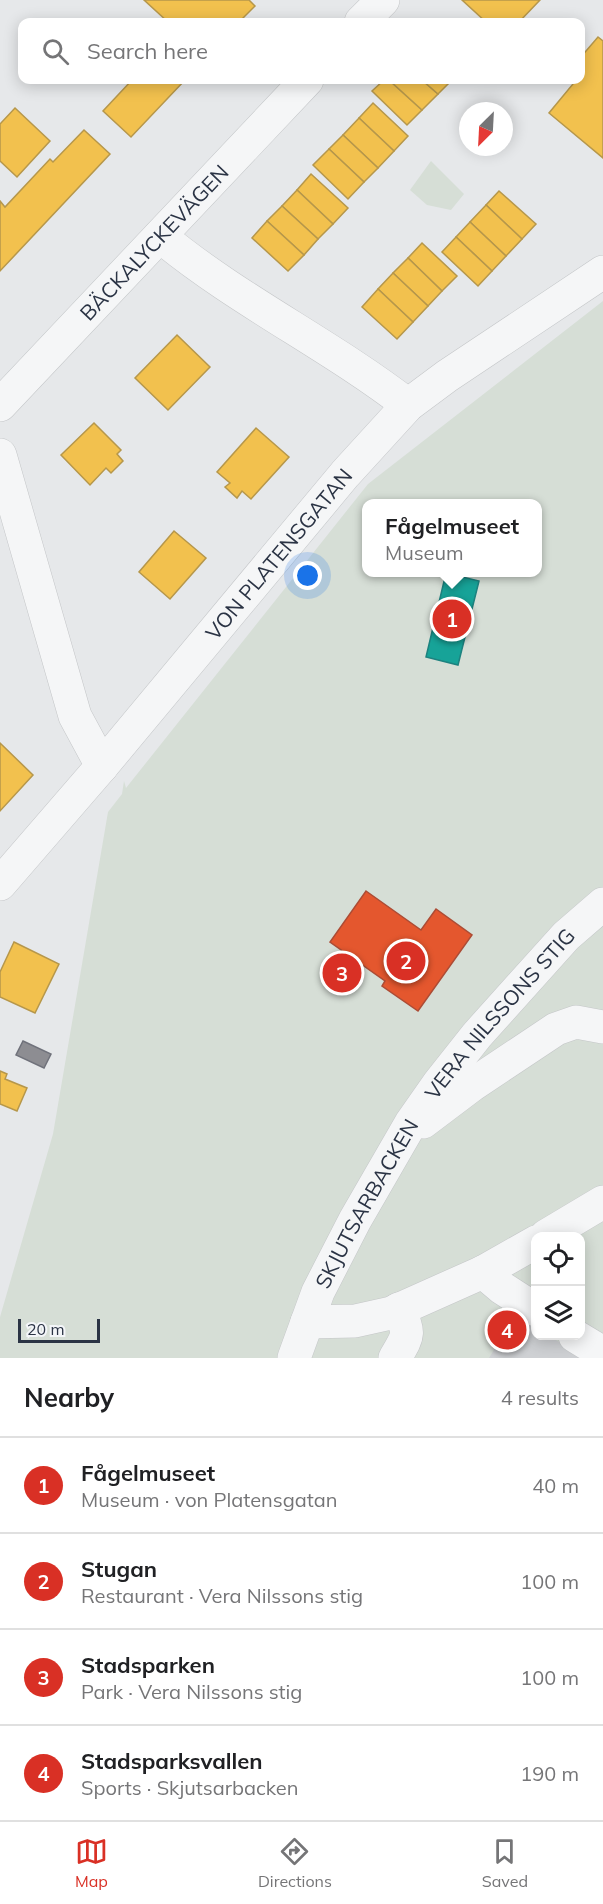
<!DOCTYPE html>
<meta charset="utf-8">
<style>
body{margin:0;font-family:Mulish,sans-serif;background:#f6f6f6;color:#202124}
.controls{position:absolute;right:18px;bottom:18px;display:grid;overflow:hidden;border-radius:12px;box-shadow:0 3px 15px #0003}
.controls button{width:54px;height:54px;display:grid;place-items:center;padding:0;border:0;border-bottom:2px solid #e0e0e0;background:#fff;color:#202124;font:30px sans-serif}
.compass{position:absolute;left:459px;top:102px;width:54px;height:54px;border-radius:50%;background:#fff;box-shadow:0 3px 15px #0003;rotate:204deg}
.scale{position:absolute;left:18px;bottom:15px;width:82px;box-sizing:border-box;padding-left:6px;border:3px solid #2b3445;border-top:0;font-size:16px;line-height:21px;white-space:nowrap;color:#2b3445;-webkit-text-stroke:4px #f4f6f9;paint-order:stroke}
.you{position:absolute;left:308px;top:576px;width:21px;height:21px;margin:-15px;border:4px solid #fff;border-radius:50%;background:#1a73e8;box-shadow:0 0 0 9px #1a73e833}
.badge{display:grid;place-items:center;width:39px;height:39px;border-radius:50%;background:#d93025;color:#fff;font-size:20px;font-weight:700}
.pin{position:absolute;translate:-50% -50%;border:3px solid #fff;box-shadow:0 2px 6px #0006}
.popup{position:absolute;left:362px;top:499px;width:180px;height:78px;box-sizing:border-box;display:grid;place-content:center;border-radius:12px;background:#fff;filter:drop-shadow(0 2px 4px #0005);font-size:20px;white-space:nowrap;color:#757577}
.popup b{font-size:22px;color:#202124}
.popup::after{content:'';position:absolute;left:50%;top:100%;margin-left:-12px;border:12px solid transparent;border-top-color:#fff}
.list{margin:0;padding:0;list-style:none}
h2{display:flex;justify-content:space-between;align-items:center;height:78px;margin:0;padding:0 24px;font-size:26px}
h2 small{font-size:20px;font-weight:400;color:#757577}
.list li{display:grid;grid-template-columns:39px 1fr auto;gap:18px;align-items:center;box-sizing:border-box;height:96px;padding:0 24px;border-top:2px solid #e0e0e0}
.list b{display:block;font-size:22px;white-space:nowrap}
.list p{margin:0;font-size:20px;white-space:nowrap;color:#757577}
.list em{font-size:20px;font-style:normal;color:#757577}
.icon{flex:none;width:33px;height:33px;fill:none;stroke:currentColor;stroke-width:2;stroke-linecap:round;stroke-linejoin:round}
.map{position:relative;flex:none;width:603px;height:1358px;overflow:hidden}
.search{position:absolute;background:#fff;box-shadow:0 3px 15px #0003;left:18px;right:18px;top:18px;height:66px;display:flex;align-items:center;gap:15px;box-sizing:border-box;padding:0 21px;border-radius:12px;color:#757577;font-size:22px}
.sheet{height:462px;background:#fff}
nav{display:flex;justify-content:space-around;align-items:center;box-sizing:border-box;height:84px;border-top:2px solid #e0e0e0;background:#fff;font-size:16px;color:#757577}
nav a{display:grid;justify-items:center;gap:3px}
nav .on{color:#d93025}
.map>svg:first-child{display:block}
.green{fill:#d6ded6;fill-rule:evenodd}
.homes{fill:#f2c14e;stroke:#b6974b;stroke-width:1.5}
.shops{fill:#e4572e;stroke:#ac4c35;stroke-width:1.5}
.public{fill:#17a398;stroke:#1d827f;stroke-width:1.5}
.industry{fill:#8d8d92;stroke:#70727b;stroke-width:1.5}
.building{fill:#ced0d3}
.lines{fill:none;stroke-linecap:round;stroke-linejoin:round}
.minor-casing{stroke:#c4c6c8;stroke-width:34}
.minor{stroke:#f5f6f7;stroke-width:33}
.labels{text-anchor:middle;dominant-baseline:central;stroke-width:6;stroke-linejoin:round;paint-order:stroke}
.street-label{font-size:21px;fill:#2b3445;stroke:#f4f6f9}
</style>
<div class="map">
<svg width="603" height="1358" viewBox="0 0 603 1358">
<rect width="100%" height="100%" fill="#e6e8ea"/>
<g class="green">
<path d="M 431,161 L 464,194 L 451,210 L 427,205 L 410,190 Z"/>
<path d="M 603,301 L 603,1358 L 0,1358 L 0,1317 L 53,1134 L 108,812 L 122,794 L 124,781 L 126,788 L 368,484 ZM 366,504 L 538,504 L 538,572 L 366,572 ZM 536,1236 L 580,1236 L 580,1336 L 536,1336 Z"/>
</g>
<g class="homes">
<path d="M 144,0 L 249,0 L 255,6 L 239,22 L 168,22 Z"/>
<path d="M 462,0 L 540,0 L 519,22 L 486,22 Z"/>
<path d="M 598,37 L 603,41 L 603,158 L 549,113 L 573,84 L 567,80 L 580,80 L 580,58 Z"/>
<path d="M 132,80 L 185,80 L 131,137 L 103,111 Z"/>
<path d="M 384,80 L 389,80 L 422,110 L 407,125 L 372,91 Z"/>
<path d="M 389,80 L 422,80 L 438,94 L 422,110 Z"/>
<path d="M 422,80 L 452,80 L 438,94 Z"/>
<path d="M 373,103 L 408,136 L 394,151 L 359,118 Z"/>
<path d="M 15,108 L 50,141 L 17,177 L 0,161 L 0,124 Z"/>
<path d="M 359,118 L 394,151 L 378,168 L 343,135 Z"/>
<path d="M 84,130 L 110,154 L 0,271 L 0,201 L 5,207 L 50,159 L 53,162 Z"/>
<path d="M 343,135 L 378,168 L 364,182 L 329,149 Z"/>
<path d="M 329,149 L 364,182 L 348,199 L 313,165 Z"/>
<path d="M 311,174 L 348,208 L 333,224 L 297,190 Z"/>
<path d="M 297,190 L 333,224 L 318,239 L 282,206 Z"/>
<path d="M 499,191 L 536,224 L 522,239 L 486,205 Z"/>
<path d="M 486,205 L 522,239 L 506,256 L 470,222 Z"/>
<path d="M 282,206 L 318,239 L 304,255 L 267,221 Z"/>
<path d="M 267,221 L 304,255 L 288,271 L 252,238 Z"/>
<path d="M 470,222 L 506,256 L 492,271 L 456,237 Z"/>
<path d="M 456,237 L 492,271 L 478,286 L 442,252 Z"/>
<path d="M 422,243 L 457,276 L 442,291 L 408,258 Z"/>
<path d="M 408,258 L 442,291 L 428,306 L 393,273 Z"/>
<path d="M 393,273 L 428,306 L 413,322 L 378,289 Z"/>
<path d="M 378,289 L 413,322 L 397,339 L 362,307 Z"/>
<path d="M 177,335 L 210,367 L 168,410 L 135,378 Z"/>
<path d="M 94,423 L 121,450 L 117,454 L 123,461 L 111,473 L 106,468 L 90,485 L 61,455 Z"/>
<path d="M 256,428 L 289,457 L 251,499 L 242,491 L 237,498 L 225,487 L 230,483 L 217,472 Z"/>
<path d="M 174,531 L 206,558 L 170,599 L 139,572 Z"/>
<path d="M 0,743 L 33,775 L 0,811 Z"/>
<path d="M 14,942 L 59,964 L 35,1013 L 0,997 L 0,972 Z"/>
<path d="M 0,1071 L 7,1074 L 5,1079 L 27,1088 L 17,1111 L 0,1104 Z"/>
</g>
<path class="shops" d="M 366,891 L 421,930 L 436,909 L 472,935 L 418,1011 L 382,986 L 385,981 L 330,942 Z"/>
<path class="public" d="M 446,573 L 479,581 L 458,665 L 426,657 Z"/>
<path class="industry" d="M 23,1041 L 51,1054 L 44,1068 L 16,1055 Z"/>
<path class="building" d="M 515,1315 L 536,1327 L 536,1336 L 549,1336 L 586,1358 L 489,1358 Z"/>
<g class="lines">
<g class="minor-casing">
<g id="minor">
<path d="M 361,22 L 383,0"/>
<path d="M 160,236 C 237,300 329,344 408,405"/>
<path id="s1" d="M 0,405 L 307,80"/>
<path d="M 0,455 L 75,716 L 102,766"/>
<path id="s2" d="M 0,884 L 102,766 L 345,474 L 408,405 L 447,376 L 603,272"/>
<path d="M 423,1122 L 472,1085 L 556,1029 L 576,1022 L 603,1027"/>
<path d="M 546,1236 L 603,1202"/>
<path d="M 483,1272 L 502,1288 L 536,1310"/>
<path d="M 307,1322 L 355,1321 L 391,1313 L 483,1272 L 536,1242"/>
<path d="M 575,1336 L 603,1353"/>
<path id="s3" d="M 294,1358 L 318,1292 L 355,1220 L 411,1123 L 439,1083 L 477,1035 L 566,936 L 603,904"/>
<path d="M 395,1358 C 409,1334 410,1335 399,1309"/>
</g>
</g>
<use href="#minor" class="minor"/>
</g>
<g class="labels">
<g class="street-label">
<text stroke="none"><textPath href="#s1" startOffset="224">BÄCKALYCKEVÄGEN</textPath></text>
<text stroke="none"><textPath href="#s2" startOffset="432">VON PLATENSGATAN</textPath></text>
<text stroke="none"><textPath href="#s3" startOffset="404">VERA NILSSONS STIG</textPath></text>
<text stroke="none"><textPath href="#s3" startOffset="171">SKJUTSARBACKEN</textPath></text>
</g>
</g>
</svg>
<div class="controls">
<button><svg class="icon" aria-label="locate" viewBox="0 0 24 24"><circle cx="12" cy="12" r="6"/><path d="M12 2v4M12 18v4M2 12h4M18 12h4"/></svg></button>
<button><svg class="icon" aria-label="layers" viewBox="0 0 24 24"><path d="M12 4l9 5-9 5-9-5zM3 14l9 5 9-5"/></svg></button>
</div>
<svg class="compass" viewBox="-18 -18 36 36"><path d="M0-13l5 13h-10z" fill="#e53935"/><path d="M0 13l5-13h-10z" fill="#757577"/></svg>
<div class="scale">20 m</div>
<div class="you"></div>
<div class="pin badge" style="left:452px;top:619px">1</div>
<div class="popup"><b>Fågelmuseet</b>Museum</div>
<div class="pin badge" style="left:406px;top:961px">2</div>
<div class="pin badge" style="left:342px;top:973px">3</div>
<div class="pin badge" style="left:507px;top:1330px">4</div>
<div class="search"><svg class="icon" aria-label="search" viewBox="0 0 24 24"><circle cx="10" cy="10" r="6"/><path d="M15 15l6 6"/></svg>Search here</div>
</div>
<section class="sheet">
<h2>Nearby<small>4 results</small></h2>
<ul class="list">
<li><span class="badge">1</span><div><b>Fågelmuseet</b><p>Museum · von Platensgatan</p></div><em>40 m</em></li>
<li><span class="badge">2</span><div><b>Stugan</b><p>Restaurant · Vera Nilssons stig</p></div><em>100 m</em></li>
<li><span class="badge">3</span><div><b>Stadsparken</b><p>Park · Vera Nilssons stig</p></div><em>100 m</em></li>
<li><span class="badge">4</span><div><b>Stadsparksvallen</b><p>Sports · Skjutsarbacken</p></div><em>190 m</em></li>
</ul>
</section>
<nav>
<a class="on"><svg class="icon" aria-label="map" viewBox="0 0 24 24"><path d="M3 6l6-2 6 2 6-2v14l-6 2-6-2-6 2zM9 4v14M15 6v14"/></svg>Map</a>
<a><svg class="icon" aria-label="directions" viewBox="0 0 24 24"><path d="M12 3l9 9-9 9-9-9zM9 14v-3h6M13 9l2 2-2 2"/></svg>Directions</a>
<a><svg class="icon" aria-label="saved" viewBox="0 0 24 24"><path d="M7 4h10v16l-5-4-5 4z"/></svg>Saved</a>
</nav>
